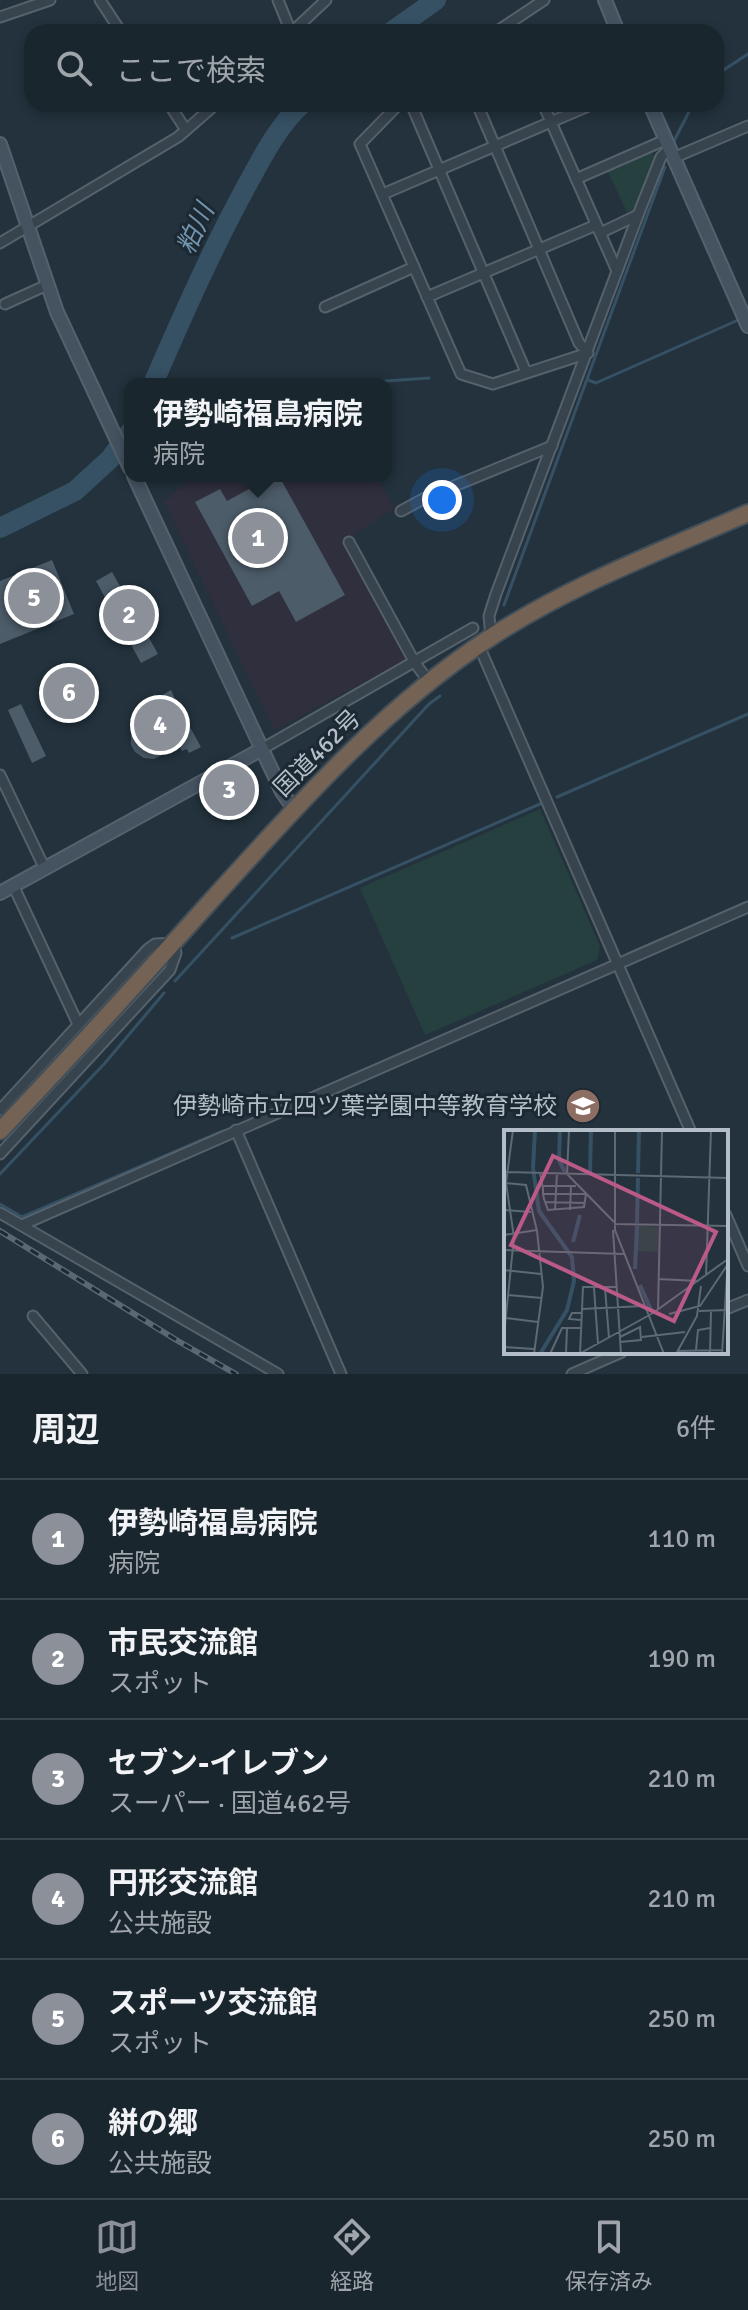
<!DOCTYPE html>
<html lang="ja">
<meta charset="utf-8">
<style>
body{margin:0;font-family:Signika,"Noto Sans JP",sans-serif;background:#27323a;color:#f1f3f6}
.you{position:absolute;left:442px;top:500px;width:28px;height:28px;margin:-20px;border:6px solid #fff;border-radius:50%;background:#1a73e8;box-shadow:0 0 0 12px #1a73e833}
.badge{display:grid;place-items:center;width:52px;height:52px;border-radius:50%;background:#8c9099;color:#fff;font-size:26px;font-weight:700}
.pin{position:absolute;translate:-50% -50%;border:4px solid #fff;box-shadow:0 2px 8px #0006}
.popup{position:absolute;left:124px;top:378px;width:268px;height:104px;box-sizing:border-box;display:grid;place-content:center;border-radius:16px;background:#1a262e;filter:drop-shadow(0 2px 6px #0005);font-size:26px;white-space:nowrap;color:#9fa5aa}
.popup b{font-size:30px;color:#f1f3f6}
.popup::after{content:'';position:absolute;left:50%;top:100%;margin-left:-16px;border:16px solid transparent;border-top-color:#1a262e}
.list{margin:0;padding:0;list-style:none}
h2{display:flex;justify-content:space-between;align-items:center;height:104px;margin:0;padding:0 32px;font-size:34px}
h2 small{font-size:26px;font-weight:400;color:#9fa5aa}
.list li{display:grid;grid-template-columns:52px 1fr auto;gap:24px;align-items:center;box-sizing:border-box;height:120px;padding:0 32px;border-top:2px solid #38434a}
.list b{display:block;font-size:30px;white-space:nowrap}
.list p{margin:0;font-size:26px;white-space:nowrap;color:#9fa5aa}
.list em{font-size:26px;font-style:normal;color:#9fa5aa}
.icon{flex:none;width:44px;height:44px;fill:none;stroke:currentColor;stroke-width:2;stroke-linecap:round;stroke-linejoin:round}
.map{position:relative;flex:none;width:748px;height:1374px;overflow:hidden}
.search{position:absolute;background:#1a262e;box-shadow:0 4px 12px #0003;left:24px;right:24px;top:24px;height:88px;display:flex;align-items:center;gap:20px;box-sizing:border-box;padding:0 28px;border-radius:24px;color:#9fa5aa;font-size:30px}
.sheet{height:824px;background:#1a262e}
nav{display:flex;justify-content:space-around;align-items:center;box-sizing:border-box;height:112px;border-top:2px solid #38434a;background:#1a262e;font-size:22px;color:#9fa5aa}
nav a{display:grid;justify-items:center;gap:4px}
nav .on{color:#8c9099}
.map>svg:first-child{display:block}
.medical{fill:#2f2f3e}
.green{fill:#26403f}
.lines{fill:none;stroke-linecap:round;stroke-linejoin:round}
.stream{stroke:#365164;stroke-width:3}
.river{stroke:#365164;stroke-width:20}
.building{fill:#4c5c69}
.street-casing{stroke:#55616b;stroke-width:13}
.secondary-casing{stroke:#55616b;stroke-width:16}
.highway-casing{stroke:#424e58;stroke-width:20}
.street{stroke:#37434d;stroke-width:9}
.secondary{stroke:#455361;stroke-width:12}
.highway{stroke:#746354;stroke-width:16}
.rail-casing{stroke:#596875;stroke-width:6}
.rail{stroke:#1c2832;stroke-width:3;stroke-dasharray:9;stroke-linecap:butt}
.labels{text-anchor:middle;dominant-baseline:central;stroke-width:6;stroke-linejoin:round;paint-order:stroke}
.street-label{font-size:24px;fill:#b3bec9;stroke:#1c2832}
.poi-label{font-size:24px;fill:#b3bec9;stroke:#1c2832;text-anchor:end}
.water-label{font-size:26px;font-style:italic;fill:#7294ac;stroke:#1c2832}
.inset-river{fill:none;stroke:#365164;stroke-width:4}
.inset-road{fill:none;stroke:#5d6a75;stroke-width:2}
.view{fill:#bc5a87;fill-opacity:0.15;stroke:#bc5a87;stroke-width:4}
.inset-edge{fill:none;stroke:#b3bec9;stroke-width:4}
</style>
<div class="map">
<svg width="748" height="1374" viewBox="0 0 748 1374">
<rect width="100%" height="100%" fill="#23323d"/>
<path class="medical" d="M 192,476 L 376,476 L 395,508 L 343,542 L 406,660 L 274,730 L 164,502 Z"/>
<g class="green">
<path d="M 649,150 L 655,156 L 635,213 L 629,216 L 607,170 Z"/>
<path d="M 540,809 L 600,946 L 597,960 L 425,1035 L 360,888 Z"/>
</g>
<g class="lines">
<g class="stream">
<path d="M 716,75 L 748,54"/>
<path d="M 674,141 L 693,104"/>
<path d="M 588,380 L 596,383 L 736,321"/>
<path d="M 343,384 L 429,378"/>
<path d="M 504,605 L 665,167"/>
<path d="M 557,797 L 748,714"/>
<path d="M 232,938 L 540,804"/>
<path d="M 630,953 L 667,937"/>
<path d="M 175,981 L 429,704 L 440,696"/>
<path d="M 0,1174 L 105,1063 L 164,993"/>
<path d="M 0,1204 L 22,1217 L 223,1131"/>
</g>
<g class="river">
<path d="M 391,32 L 436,0"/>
<path d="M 153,384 C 182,317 212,249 247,185 C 263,156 278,126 302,104"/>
<path d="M 0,528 L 75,491 L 110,459 L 130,432"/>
</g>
</g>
<g class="building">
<path d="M 273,476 L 279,476 L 345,595 L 296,622 L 279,591 L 252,606 L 195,502 L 220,489 L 227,501 Z"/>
<path d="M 52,560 L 74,614 L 0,644 L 0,581 Z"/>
<path d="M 112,572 L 132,607 L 143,601 L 149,612 L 138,618 L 158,654 L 141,663 L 96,581 Z"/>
<path d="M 171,690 L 188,728 L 190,727 L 201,747 L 189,753 L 187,749 L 182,751 L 175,738 L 162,755 L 154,759 L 144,758 L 135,752 L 131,745 L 131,730 L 142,719 L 163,717 L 156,703 L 161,701 L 159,697 Z"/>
<path d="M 21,704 L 46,756 L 32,763 L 8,710 Z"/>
<path d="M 240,774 L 248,789 L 218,806 L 211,791 Z"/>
</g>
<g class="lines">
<g class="street-casing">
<g id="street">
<path d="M 100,0 L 121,32"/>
<path d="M 278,0 L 291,32"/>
<path d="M 0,17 L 50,0"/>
<path d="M 292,32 L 326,0"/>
<path d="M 496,32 L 544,0"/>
<path d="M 169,104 L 186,130"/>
<path d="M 399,104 L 360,144 L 461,374 L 493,384 L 588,353 L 579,343 L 477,104"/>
<path d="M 411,104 L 526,372"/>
<path d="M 543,104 L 617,271"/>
<path d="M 673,158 L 748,126"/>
<path d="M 576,179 L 665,140"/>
<path d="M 383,194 L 593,104"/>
<path d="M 600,233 L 638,215"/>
<path d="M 0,243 L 178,137 L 216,104"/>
<path d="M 427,297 L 596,225"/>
<path d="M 5,304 L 47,285"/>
<path d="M 325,307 L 414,267"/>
<path d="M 401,511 L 425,498 L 552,446"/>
<path d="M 349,542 L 415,663 L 429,682"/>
<path d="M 491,637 L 489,616 L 496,594 L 640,210 L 661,157 L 669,149"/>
<path d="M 479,646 L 691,1132"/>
<path d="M 262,749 L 473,628"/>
<path d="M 0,775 L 44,867"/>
<path d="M 13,885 L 78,1024"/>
<path d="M 0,1110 L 148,949 L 155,944 L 174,943 L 176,953 L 170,970 L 0,1154"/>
<path d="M 236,1130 L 341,1374"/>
<path d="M 0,1213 L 278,1374"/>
<path d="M 726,1215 L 748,1266"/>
<path d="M 22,1225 L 748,907"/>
<path d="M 726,1309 L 748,1300"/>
<path d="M 33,1316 L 82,1374"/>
<path d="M 572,1374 L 622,1352"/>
</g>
</g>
<g class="secondary-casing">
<g id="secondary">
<path d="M 605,0 L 618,32"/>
<path d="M 650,104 L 748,326"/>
<path d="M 0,144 L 57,312 L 130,468"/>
<path d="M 134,476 L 282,792 L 294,809"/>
<path d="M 0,893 L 262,749"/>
</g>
</g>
<g class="highway-casing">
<path id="highway" d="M 0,1131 C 71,1056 140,980 209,903 C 296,807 382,708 491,637 C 571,585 661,551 748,513"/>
</g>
<use href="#street" class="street"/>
<use href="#secondary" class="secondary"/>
<use href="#highway" class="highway"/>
<g class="rail-casing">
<path id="rail" d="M 0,1231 L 178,1341 L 236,1374"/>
</g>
<use href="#rail" class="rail"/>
</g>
<defs>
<g id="school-disc" transform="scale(1.8)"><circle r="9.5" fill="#8d6e63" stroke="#1c2832"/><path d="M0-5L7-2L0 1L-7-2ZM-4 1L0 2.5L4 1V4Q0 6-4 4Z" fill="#fff"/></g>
</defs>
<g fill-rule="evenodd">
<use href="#school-disc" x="583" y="1106"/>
</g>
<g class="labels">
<g class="street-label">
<text transform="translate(317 753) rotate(-45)">国道462号</text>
</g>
<g class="poi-label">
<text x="557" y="1106">伊勢崎市立四ツ葉学園中等教育学校</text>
</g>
<g class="water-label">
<text transform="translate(196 229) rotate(-65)">粕川</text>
</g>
</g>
<g transform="translate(504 1130)">
<rect width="224" height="224" fill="#23323d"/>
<path d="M 133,95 L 154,97 L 154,122 L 133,121 Z" fill="#26403f"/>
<path class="inset-river" d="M 31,0 L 29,38 L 35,81 L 68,127 L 70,151 L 63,180 L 36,224M 56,0 L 55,30 L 61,42M 86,43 L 87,0M 134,43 L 135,0M 133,93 L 134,48M 69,112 L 76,85M 131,139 L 133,96M 136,155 L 148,182"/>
<path class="inset-road" d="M 111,0 L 111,100 L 160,224M 0,42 L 224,48M 36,43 L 39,59 L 39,64 L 40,69 L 44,80 L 80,77 L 82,64 L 39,64M 62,43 L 110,92M 63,44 L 65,0M 2,53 L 22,55 L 33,101 L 39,157 L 30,224M 38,56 L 72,56M 41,72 L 81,73M 0,80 L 27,82M 51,80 L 53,43M 66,80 L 67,56M 110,94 L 224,96M 109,100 L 117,224M 0,105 L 33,100M 0,120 L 120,124M 0,140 L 37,144M 202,146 L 207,0M 154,149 L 195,151M 90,158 L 94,214M 101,158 L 105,208M 4,165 L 38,168M 78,179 L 139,176M 154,180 L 158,0M 195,181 L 224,180M 165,184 L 196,176 L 224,134M 2,188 L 34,192M 77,190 L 65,189 L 68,183 L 77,183M 0,205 L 10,107 L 2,53 L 9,0M 116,207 L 136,197 L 137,210 L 116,212M 138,207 L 181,202M 0,217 L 30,219M 192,220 L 194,200 L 206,198M 173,221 L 218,220M 46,224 L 58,198 L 77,198M 62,224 L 63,197M 75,224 L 149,183 L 224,129M 76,224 L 79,157 L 113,157M 172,224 L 193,186 L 197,156M 206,224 L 207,181M 218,224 L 223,145"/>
<path class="view" d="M 49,26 L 212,102 L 170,191 L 7,115 Z"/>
<rect width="224" height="224" class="inset-edge"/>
</g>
</svg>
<div class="you"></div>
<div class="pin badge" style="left:258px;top:538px">1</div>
<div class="popup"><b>伊勢崎福島病院</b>病院</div>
<div class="pin badge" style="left:129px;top:615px">2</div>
<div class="pin badge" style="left:229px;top:790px">3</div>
<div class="pin badge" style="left:160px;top:725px">4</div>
<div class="pin badge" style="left:34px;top:598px">5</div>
<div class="pin badge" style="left:69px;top:693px">6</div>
<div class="search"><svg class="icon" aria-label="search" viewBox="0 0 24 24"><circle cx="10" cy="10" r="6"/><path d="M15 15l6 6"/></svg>ここで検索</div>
</div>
<section class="sheet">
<h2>周辺<small>6件</small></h2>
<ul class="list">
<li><span class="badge">1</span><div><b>伊勢崎福島病院</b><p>病院</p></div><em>110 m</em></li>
<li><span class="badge">2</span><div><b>市民交流館</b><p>スポット</p></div><em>190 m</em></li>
<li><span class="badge">3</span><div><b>セブン-イレブン</b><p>スーパー · 国道462号</p></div><em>210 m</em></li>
<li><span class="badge">4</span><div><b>円形交流館</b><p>公共施設</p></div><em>210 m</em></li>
<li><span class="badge">5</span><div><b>スポーツ交流館</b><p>スポット</p></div><em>250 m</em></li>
<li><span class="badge">6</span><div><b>絣の郷</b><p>公共施設</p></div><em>250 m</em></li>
</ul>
</section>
<nav>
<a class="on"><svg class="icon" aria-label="map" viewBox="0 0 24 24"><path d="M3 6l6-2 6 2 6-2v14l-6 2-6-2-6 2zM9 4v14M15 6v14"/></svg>地図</a>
<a><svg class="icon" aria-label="directions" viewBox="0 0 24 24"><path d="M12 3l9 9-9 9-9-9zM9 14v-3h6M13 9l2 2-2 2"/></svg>経路</a>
<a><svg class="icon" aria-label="saved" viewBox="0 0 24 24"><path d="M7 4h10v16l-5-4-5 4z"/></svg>保存済み</a>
</nav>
